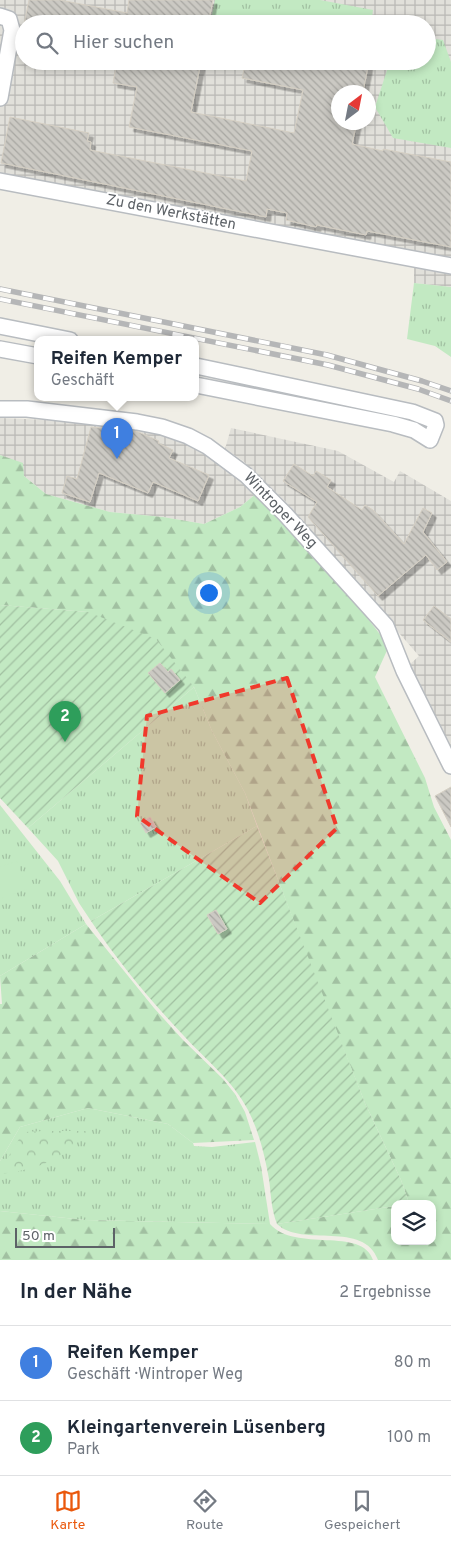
<!DOCTYPE html>
<html lang="de">
<meta charset="utf-8">
<style>
body{margin:0;font-family:Overpass,sans-serif;background:#f6f6f7;color:#1f2937}
.controls{position:absolute;right:15px;bottom:15px;display:grid;overflow:hidden;border-radius:10px;box-shadow:0 2px 8px #0003}
.controls button{width:45px;height:45px;display:grid;place-items:center;padding:0;border:0;border-bottom:1px solid #e0e1e3;background:#fff;color:#1f2937;font:25px sans-serif}
.compass{position:absolute;left:331px;top:85px;width:45px;height:45px;border-radius:50%;background:#fff;box-shadow:0 2px 8px #0003;rotate:32deg}
.scale{position:absolute;left:15px;bottom:12px;width:100px;box-sizing:border-box;padding-left:5px;border:2px solid #5d6267;border-top:0;font-size:14px;line-height:18px;white-space:nowrap;color:#5d6267;-webkit-text-stroke:4px #fff;paint-order:stroke}
.you{position:absolute;left:208px;top:592px;width:18px;height:18px;margin:-12px;border:4px solid #fff;border-radius:50%;background:#1a73e8;box-shadow:0 0 0 8px #1a73e833}
.badge{display:grid;place-items:center;width:32px;height:32px;border-radius:50%;background:#ea580c;color:#fff;font-size:16px;font-weight:700}
.pin{position:absolute;translate:-50% -41px;filter:drop-shadow(0 1px 2px #0008)}
.pin::after{content:'';position:absolute;top:26px;width:18px;height:15px;background:inherit;clip-path:polygon(0 0,100% 0,50% 100%)}
.popup{position:absolute;left:34px;top:336px;width:165px;height:65px;box-sizing:border-box;display:grid;place-content:center;border-radius:10px;background:#fff;filter:drop-shadow(0 1px 4px #0005);font-size:16px;white-space:nowrap;color:#747a83}
.popup b{font-size:19px;color:#1f2937}
.popup::after{content:'';position:absolute;left:50%;top:100%;margin-left:-10px;border:10px solid transparent;border-top-color:#fff}
.list{margin:0;padding:0;list-style:none}
h2{display:flex;justify-content:space-between;align-items:center;height:65px;margin:0;padding:0 20px;font-size:21px}
h2 small{font-size:16px;font-weight:400;color:#747a83}
.list li{display:grid;grid-template-columns:32px 1fr auto;gap:15px;align-items:center;box-sizing:border-box;height:75px;padding:0 20px;border-top:1px solid #e0e1e3}
.list b{display:block;font-size:19px;white-space:nowrap}
.list p{margin:0;font-size:16px;white-space:nowrap;color:#747a83}
.list em{font-size:16px;font-style:normal;color:#747a83}
.icon{flex:none;width:28px;height:28px;fill:none;stroke:currentColor;stroke-width:2;stroke-linecap:round;stroke-linejoin:round}
.map{position:relative;flex:none;width:451px;height:1260px;overflow:hidden}
.search{position:absolute;background:#fff;box-shadow:0 2px 8px #0003;left:15px;right:15px;top:15px;height:55px;display:flex;align-items:center;gap:12px;box-sizing:border-box;padding:0 18px;border-radius:28px;color:#747a83;font-size:19px}
.sheet{height:215px;background:#fff}
nav{display:flex;justify-content:space-around;align-items:center;box-sizing:border-box;height:70px;border-top:1px solid #e0e1e3;background:#fff;font-size:14px;color:#747a83}
nav a{display:grid;justify-items:center;gap:2px}
nav .on{color:#ea580c}
.map>svg:first-child{display:block}
.industrial{fill:url(#industrial-grid);fill-rule:evenodd}
.grass{fill:url(#grass-tufts)}
.forest{fill:url(#forest-firs)}
.park{fill:url(#park-crowns)}
.garden{fill:url(#garden-furrows)}
.pitch{fill:#c2e9c2}
.building{fill:url(#building-back-hatch);stroke:#d6d0c4;filter:url(#shadow)}
.lines{fill:none;stroke-linecap:round;stroke-linejoin:round}
.minor-casing{stroke:#b8bcc0;stroke-width:18}
.minor{stroke:#fff;stroke-width:15}
.rail-casing{stroke:#b5b6b7;stroke-width:5.5}
.rail{stroke:#fff;stroke-width:4;stroke-dasharray:11;stroke-linecap:butt}
.marked{fill:#f0392c;fill-opacity:0.2;stroke:#f0392c;stroke-width:4;stroke-dasharray:10 6;stroke-linejoin:round}
.labels{text-anchor:middle;dominant-baseline:central;stroke-width:4;stroke-linejoin:round;paint-order:stroke}
.street-label{font-size:15px;fill:#5d6267;stroke:#fff}
</style>
<div class="map">
<svg width="451" height="1260" viewBox="0 0 451 1260">
<defs>
<pattern id="industrial-grid" width="8" height="8" patternUnits="userSpaceOnUse" patternTransform="scale(1.25)"><rect width="8" height="8" fill="#e1e0da"/><path d="M0 4h8M4 0v8" fill="none" stroke="#bab9b5"/></pattern>
<pattern id="grass-tufts" width="24" height="20" patternUnits="userSpaceOnUse" patternTransform="scale(1.25)"><rect width="24" height="20" fill="#c2e9c2"/><path d="M3 7l-1-3M5 7V3M7 7l1-3M15 17l-1-3M17 17v-4M19 17l1-3" fill="none" stroke="#a1c0a1"/></pattern>
<pattern id="forest-firs" width="22" height="20" patternUnits="userSpaceOnUse" patternTransform="scale(1.25)"><rect width="22" height="20" fill="#c2e9c2"/><path d="M5 1l3.5 6h-7zM16 11l3.5 6h-7z" fill="#a1c0a1"/></pattern>
<pattern id="park-crowns" width="20" height="18" patternUnits="userSpaceOnUse" patternTransform="scale(1.25)"><rect width="20" height="18" fill="#c2e9c2"/><path d="M2 6a3 3 0 1 1 6 0M12 15a3 3 0 1 1 6 0" fill="none" stroke="#a1c0a1"/></pattern>
<pattern id="garden-furrows" width="10" height="10" patternUnits="userSpaceOnUse" patternTransform="scale(1.25)"><rect width="10" height="10" fill="#c2e9c2"/><path d="M-1 1l2-2M0 10L10 0M9 11l2-2" fill="none" stroke="#a1c0a1"/></pattern>
<pattern id="building-back-hatch" width="6" height="6" patternUnits="userSpaceOnUse" patternTransform="scale(1.25)"><rect width="6" height="6" fill="#cbc9c3"/><path d="M-1 5l2 2M0 0l6 6M5-1l2 2" fill="none" stroke="#a8a7a2"/></pattern>
<filter id="shadow"><feDropShadow dx="4.5" dy="4.5" stdDeviation="0" flood-color="#0004"/></filter>
</defs>
<rect width="100%" height="100%" fill="#f0eee6"/>
<g class="industrial">
<path d="M 0,0 L 451,0 L 451,287 L 414,283 L 414,266 L 0,182 ZM 24,24 L 427,24 L 427,61 L 24,61 ZM 338,92 L 368,92 L 368,122 L 338,122 Z"/>
<path d="M 0,418 L 74,421 L 146,427 L 181,439 L 209,454 L 257,493 L 240,507 L 204,524 L 163,517 L 110,512 L 46,494 L 24,476 L 6,457 L 0,455 Z"/>
<path d="M 231,428 L 338,451 L 394,482 L 400,471 L 451,501 L 451,751 L 408,666 L 419,656 L 285,501 L 242,460 L 225,449 Z"/>
</g>
<g class="grass">
<path d="M 215,0 L 320,0 L 373,10 L 371,24 L 230,24 L 211,20 Z"/>
<path d="M 427,38 L 443,40 L 451,62 L 451,148 L 393,138 L 375,107 L 390,61 L 427,61 Z"/>
<path d="M 414,283 L 451,287 L 451,357 L 435,346 L 407,339 Z"/>
<path d="M 194,687 L 212,731 L 245,793 L 257,826 L 91,921 L 79,903 L 58,861 L 28,828 Z"/>
<path d="M 0,805 L 60,881 L 86,924 L 0,976 Z"/>
<path d="M 88,1108 L 168,1124 L 193,1143 L 194,1146 L 212,1147 L 255,1142 L 261,1166 L 270,1224 L 85,1220 L 0,1211 L 0,1161 L 20,1127 Z"/>
</g>
<g class="forest">
<path d="M 0,455 L 23,463 L 24,476 L 46,494 L 110,512 L 163,517 L 204,524 L 240,507 L 257,493 L 335,576 L 389,646 L 375,677 L 425,778 L 434,807 L 451,840 L 451,1260 L 378,1260 C 364,1220 302,1248 277,1224 L 395,1206 L 395,1241 L 432,1241 L 432,1204 L 407,1204 L 409,1203 L 401,1180 L 365,1103 L 315,977 L 245,793 L 212,731 L 194,687 L 88,612 L 0,605 Z"/>
<path d="M 86,924 L 154,1008 L 183,1040 L 223,1079 L 235,1094 L 245,1112 L 254,1140 L 193,1143 L 168,1124 L 88,1108 L 20,1127 L 0,1161 L 0,1004 L 2,1004 L 0,976 Z"/>
<path d="M 0,1211 L 85,1220 L 270,1224 C 295,1253 362,1226 373,1260 L 0,1260 Z"/>
</g>
<path class="park" d="M 44,1131 L 90,1131 C 58,1160 44,1168 1,1174 L 0,1171 L 22,1134 L 25,1132 Z"/>
<g class="garden">
<path d="M 0,605 L 88,612 L 156,639 L 194,687 L 28,828 L 0,798 Z"/>
<path d="M 257,826 L 365,1103 L 401,1180 L 409,1203 L 395,1204 L 395,1206 L 277,1224 C 271,1209 271,1194 269,1179 C 265,1157 259,1131 248,1110 C 233,1081 206,1060 184,1036 C 150,1000 119,963 91,921 Z"/>
</g>
<path class="pitch" d="M 17,861 L 27,889 L 0,899 L 0,867 Z"/>
<g class="building">
<path d="M 29,0 L 60,0 L 127,13 L 129,0 L 213,0 L 208,24 L 24,24 Z"/>
<path d="M 117,61 L 201,61 L 191,112 L 294,133 L 303,90 L 242,78 L 246,61 L 369,61 L 363,92 L 338,92 L 338,122 L 357,122 L 352,144 L 383,151 L 383,149 L 451,162 L 451,247 L 367,231 L 366,235 L 317,225 L 316,227 L 286,220 L 287,213 L 267,209 L 266,217 L 1,163 L 10,117 L 89,133 L 87,141 L 91,142 L 90,150 L 246,181 L 252,151 L 129,127 L 137,87 L 113,83 Z"/>
<path d="M 91,427 L 136,431 L 159,441 L 158,443 L 173,450 L 169,458 L 209,475 L 198,501 L 153,482 L 148,493 L 99,473 L 90,502 L 62,493 L 67,476 L 77,479 Z"/>
<path d="M 294,464 L 313,476 L 316,471 L 331,480 L 327,487 L 362,510 L 365,505 L 373,510 L 404,544 L 423,508 L 432,513 L 423,532 L 447,562 L 437,570 L 426,555 L 378,596 L 308,517 L 317,502 L 283,481 Z"/>
<path d="M 434,606 L 451,619 L 451,642 L 423,620 Z"/>
<path d="M 160,663 L 168,672 L 171,669 L 180,680 L 165,693 L 148,673 Z"/>
<path d="M 451,787 L 451,827 L 435,796 Z"/>
<path d="M 150,817 L 156,827 L 146,833 L 140,823 Z"/>
<path d="M 216,910 L 227,929 L 218,934 L 207,915 Z"/>
</g>
<g class="lines">
<g class="minor-casing">
<g id="minor">
<path d="M 0,16 L 9,19 L 12,30 L 0,98"/>
<path d="M 0,181 L 451,266"/>
<path d="M 0,326 L 70,340"/>
<path d="M 0,349 L 38,356"/>
<path d="M 196,366 L 412,412 L 435,421 L 436,425 L 430,440 L 414,430 L 393,424 L 196,385"/>
<path d="M 0,409 L 27,409 L 137,422 L 162,427 L 188,436 L 207,446 L 246,475 L 285,514 L 386,626 L 404,671 L 451,766"/>
</g>
</g>
<use href="#minor" class="minor"/>
<g class="rail-casing">
<g id="rail">
<path d="M 0,289 L 327,355 L 422,381 L 451,391"/>
<path d="M 0,299 L 328,365 L 418,389 L 451,401"/>
</g>
</g>
<use href="#rail" class="rail"/>
</g>
<path class="marked" d="M 287,678 L 337,828 L 260,903 L 137,816 L 147,716 Z"/>
<g class="labels">
<g class="street-label">
<text transform="translate(171 213) rotate(11)">Zu den Werkstätten</text>
<text transform="translate(280 511) rotate(46)">Wintroper Weg</text>
</g>
</g>
</svg>
<div class="controls">
<button><svg class="icon" aria-label="layers" viewBox="0 0 24 24"><path d="M12 4l9 5-9 5-9-5zM3 14l9 5 9-5"/></svg></button>
</div>
<svg class="compass" viewBox="-18 -18 36 36"><path d="M0-13l5 13h-10z" fill="#e53935"/><path d="M0 13l5-13h-10z" fill="#747a83"/></svg>
<div class="scale">50 m</div>
<div class="you"></div>
<div class="pin badge" style="left:117px;top:459px;background:#3f7fe0">1</div>
<div class="popup"><b>Reifen Kemper</b>Geschäft</div>
<div class="pin badge" style="left:65px;top:742px;background:#2e9e5b">2</div>
<div class="search"><svg class="icon" aria-label="search" viewBox="0 0 24 24"><circle cx="10" cy="10" r="6"/><path d="M15 15l6 6"/></svg>Hier suchen</div>
</div>
<section class="sheet">
<h2>In der Nähe<small>2 Ergebnisse</small></h2>
<ul class="list">
<li><span class="badge" style="background:#3f7fe0">1</span><div><b>Reifen Kemper</b><p>Geschäft · Wintroper Weg</p></div><em>80 m</em></li>
<li><span class="badge" style="background:#2e9e5b">2</span><div><b>Kleingartenverein Lüsenberg</b><p>Park</p></div><em>100 m</em></li>
</ul>
</section>
<nav>
<a class="on"><svg class="icon" aria-label="map" viewBox="0 0 24 24"><path d="M3 6l6-2 6 2 6-2v14l-6 2-6-2-6 2zM9 4v14M15 6v14"/></svg>Karte</a>
<a><svg class="icon" aria-label="directions" viewBox="0 0 24 24"><path d="M12 3l9 9-9 9-9-9zM9 14v-3h6M13 9l2 2-2 2"/></svg>Route</a>
<a><svg class="icon" aria-label="saved" viewBox="0 0 24 24"><path d="M7 4h10v16l-5-4-5 4z"/></svg>Gespeichert</a>
</nav>
